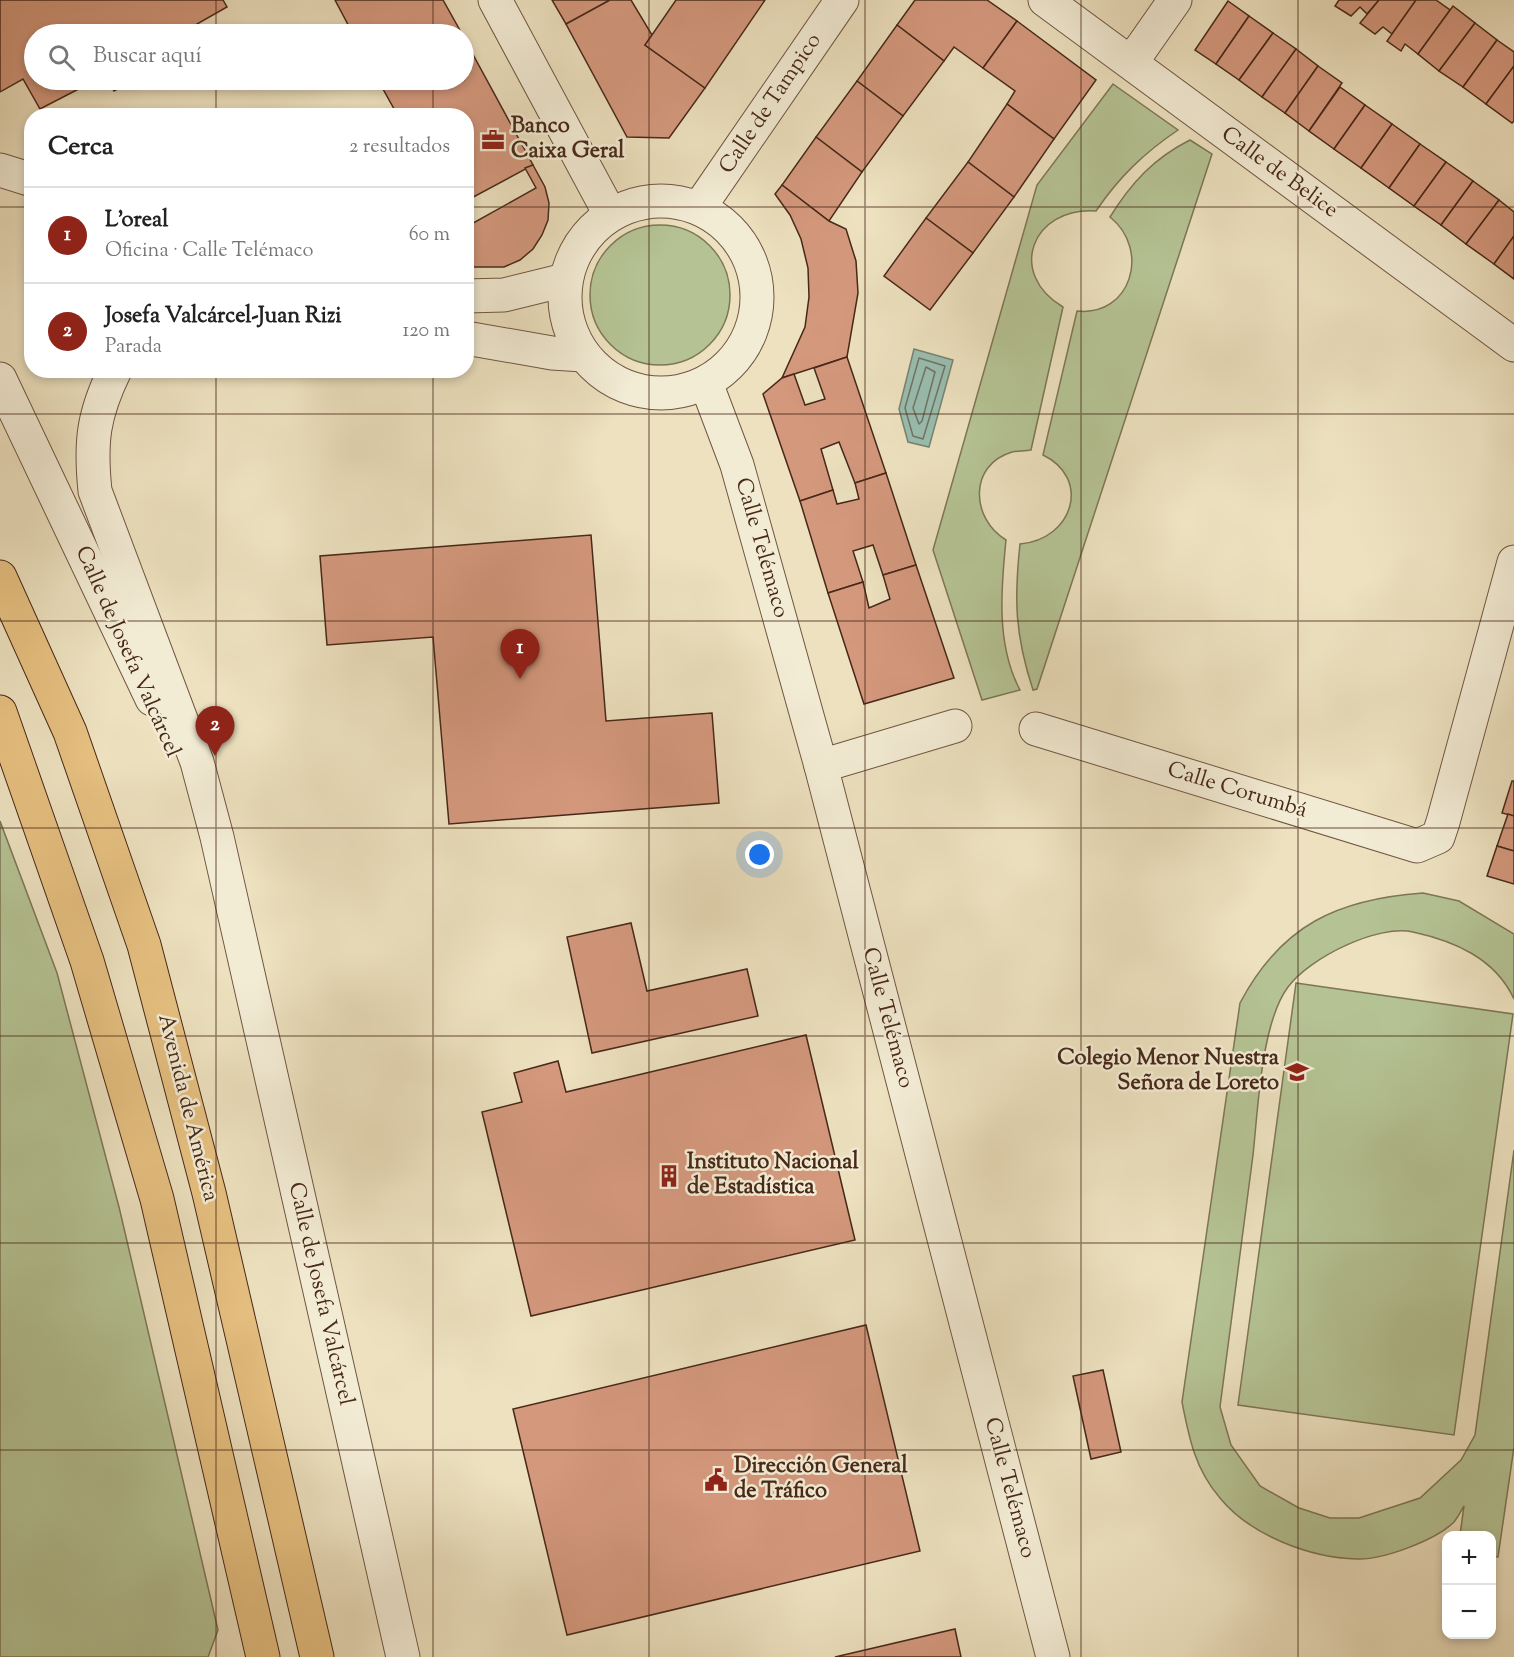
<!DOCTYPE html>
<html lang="es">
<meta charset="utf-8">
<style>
body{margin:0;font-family:"Sorts Mill Goudy",serif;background:#f6f6f6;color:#222}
.controls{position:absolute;right:18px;bottom:18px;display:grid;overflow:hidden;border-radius:12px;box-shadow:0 3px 9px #0003}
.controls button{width:54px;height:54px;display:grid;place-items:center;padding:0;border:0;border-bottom:2px solid #e0e0e0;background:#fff;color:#222;font:30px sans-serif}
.you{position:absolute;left:760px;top:855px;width:21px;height:21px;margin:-15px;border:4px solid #fff;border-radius:50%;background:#1a73e8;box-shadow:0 0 0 9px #1a73e833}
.badge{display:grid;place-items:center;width:39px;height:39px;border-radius:50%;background:#8f2418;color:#fff;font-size:20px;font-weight:700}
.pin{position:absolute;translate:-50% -50px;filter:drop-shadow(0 2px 3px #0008)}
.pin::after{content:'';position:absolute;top:32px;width:21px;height:18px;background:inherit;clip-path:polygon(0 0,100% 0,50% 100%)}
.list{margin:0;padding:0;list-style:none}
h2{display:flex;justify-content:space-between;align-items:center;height:78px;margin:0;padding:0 24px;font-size:26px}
h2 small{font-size:20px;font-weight:400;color:#767676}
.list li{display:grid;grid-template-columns:39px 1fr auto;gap:18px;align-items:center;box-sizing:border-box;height:96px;padding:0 24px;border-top:2px solid #e0e0e0}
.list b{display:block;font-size:22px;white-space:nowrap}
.list p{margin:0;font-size:20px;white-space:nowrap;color:#767676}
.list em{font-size:20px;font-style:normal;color:#767676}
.icon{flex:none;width:33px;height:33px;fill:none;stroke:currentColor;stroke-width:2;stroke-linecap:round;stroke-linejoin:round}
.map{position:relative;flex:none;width:1514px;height:1657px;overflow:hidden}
.search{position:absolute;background:#fff;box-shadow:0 3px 9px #0003;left:24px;top:24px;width:450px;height:66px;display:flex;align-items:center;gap:15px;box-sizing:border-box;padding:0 21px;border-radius:33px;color:#767676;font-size:22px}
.panel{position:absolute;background:#fff;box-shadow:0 3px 9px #0003;left:24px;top:108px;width:450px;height:270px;border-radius:24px}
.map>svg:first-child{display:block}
.green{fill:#b5c394;stroke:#7e7656;stroke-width:1.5}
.water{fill:#99beaf;stroke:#788273;stroke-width:1.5}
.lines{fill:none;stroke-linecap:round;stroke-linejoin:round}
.shore{stroke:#707364;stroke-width:1.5}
.building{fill:#d4987d;stroke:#472819;stroke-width:1.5}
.minor-casing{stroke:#705642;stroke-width:35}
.highway-casing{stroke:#472819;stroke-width:35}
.minor{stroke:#f3ecd5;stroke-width:33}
.highway{stroke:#e6c080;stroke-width:33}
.grid{fill:none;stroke:#472819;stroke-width:1.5;stroke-opacity:0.55}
.labels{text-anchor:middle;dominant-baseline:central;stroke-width:5;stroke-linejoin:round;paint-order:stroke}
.street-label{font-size:22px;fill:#472819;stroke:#f3ecd5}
.poi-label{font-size:22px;font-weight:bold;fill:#472819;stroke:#f3ecd5;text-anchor:start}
</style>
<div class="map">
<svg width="1514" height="1657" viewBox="0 0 1514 1657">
<rect width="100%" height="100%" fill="#ede1bf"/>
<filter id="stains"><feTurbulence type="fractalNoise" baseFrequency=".00333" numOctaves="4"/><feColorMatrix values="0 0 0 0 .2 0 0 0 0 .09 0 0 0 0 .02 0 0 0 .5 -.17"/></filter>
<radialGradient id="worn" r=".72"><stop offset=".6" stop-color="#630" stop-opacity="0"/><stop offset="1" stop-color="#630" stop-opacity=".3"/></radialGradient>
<g class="green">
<path d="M 1113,84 L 1178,130 C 1144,153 1119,177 1096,211 C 1031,207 1007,274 1063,307 L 1031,450 C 1025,451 1018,451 1012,452 C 968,465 971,519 1006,540 C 1001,589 996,645 1020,690 L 982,700 L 933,550 L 1037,185 Z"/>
<path d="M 1190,140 L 1212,154 L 1037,689 L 1033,690 C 1015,635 1014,600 1020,544 C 1074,539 1091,478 1043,455 L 1077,311 C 1131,317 1151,250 1110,217 C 1131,183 1154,158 1190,140 Z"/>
<circle cx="660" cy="295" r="70"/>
<path d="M 0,821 L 57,973 L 119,1207 L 218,1630 L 208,1657 L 0,1657 Z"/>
<path d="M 1423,893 L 1459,901 L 1514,934 L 1514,999 C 1495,958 1454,941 1413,932 C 1378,924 1309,958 1288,987 C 1261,1023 1258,1110 1253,1155 C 1242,1239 1231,1323 1220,1407 L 1231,1445 L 1260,1486 L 1299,1508 L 1330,1518 L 1359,1518 L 1420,1498 L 1461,1460 L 1475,1435 L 1514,1150 L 1514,1447 L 1498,1557 L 1492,1556 L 1492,1536 L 1460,1535 L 1464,1506 C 1461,1511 1458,1517 1454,1522 C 1436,1540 1383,1560 1357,1559 C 1310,1558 1250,1535 1220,1498 C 1195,1469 1189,1438 1182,1402 L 1240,1003 C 1281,925 1338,899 1423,893 Z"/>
<path d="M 1296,983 L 1513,1014 L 1454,1435 L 1238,1405 Z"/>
</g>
<path class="water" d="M 914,349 L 953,360 L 929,447 L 908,442 L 899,409 Z"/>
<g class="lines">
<g class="shore">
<path d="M 919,358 L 945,366 L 923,439 L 913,436 L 905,408 Z"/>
<path d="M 926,367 L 935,372 L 922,421 L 919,424 L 913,408 Z"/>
</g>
</g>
<g class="building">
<path d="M 0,0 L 223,0 L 227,7 L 197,24 L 204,34 L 34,34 L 34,80 L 96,80 L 40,109 L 23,79 L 0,92 Z"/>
<path d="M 335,0 L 443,0 L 462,34 L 353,34 Z"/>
<path d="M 552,0 L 610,0 L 566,24 Z"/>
<path d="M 610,0 L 631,0 L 652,35 L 645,45 L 705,88 L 669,138 L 627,137 L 566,24 Z"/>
<path d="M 676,0 L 765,0 L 705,88 L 645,45 Z"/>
<path d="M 915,0 L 987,0 L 1017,21 L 983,68 L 954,47 L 944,61 L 897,25 Z"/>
<path d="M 1339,0 L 1379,0 L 1367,14 L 1360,7 L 1351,16 L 1335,6 Z"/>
<path d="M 1379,0 L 1416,0 L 1392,34 L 1383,27 L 1375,34 L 1360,23 Z"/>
<path d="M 1416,0 L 1436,0 L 1450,10 L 1418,54 L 1405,44 L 1401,51 L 1387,41 Z"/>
<path d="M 1228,1 L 1249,16 L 1216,64 L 1195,50 Z"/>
<path d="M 1453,6 L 1475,23 L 1439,71 L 1418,54 Z"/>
<path d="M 1249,16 L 1273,33 L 1239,80 L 1216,64 Z"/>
<path d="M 1017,21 L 1096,80 L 1054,139 L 1007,104 L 1015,91 L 983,68 Z"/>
<path d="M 1475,23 L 1497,40 L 1463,87 L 1439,71 Z"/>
<path d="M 897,25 L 944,61 L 903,116 L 857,81 Z"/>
<path d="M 1273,33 L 1296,49 L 1262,97 L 1239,80 Z"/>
<path d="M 464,38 L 533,165 L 466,201 L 466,116 L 398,116 L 378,80 L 464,80 Z"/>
<path d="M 1497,40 L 1514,52 L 1514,66 L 1486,104 L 1463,87 Z"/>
<path d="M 1296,49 L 1318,66 L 1285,113 L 1262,97 Z"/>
<path d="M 1318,66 L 1342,83 L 1309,131 L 1285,113 Z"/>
<path d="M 1514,66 L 1514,121 L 1512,123 L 1486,104 Z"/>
<path d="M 108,80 L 134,80 L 114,91 Z"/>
<path d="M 857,81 L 903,116 L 862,172 L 816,137 Z"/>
<path d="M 1340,87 L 1365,105 L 1334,149 L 1309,131 Z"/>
<path d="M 1007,104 L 1054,139 L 1014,197 L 968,162 Z"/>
<path d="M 1365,105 L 1392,124 L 1361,168 L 1334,149 Z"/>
<path d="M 1392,124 L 1420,144 L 1389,188 L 1361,168 Z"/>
<path d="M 816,137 L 862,172 L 829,221 L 782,185 Z"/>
<path d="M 1420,144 L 1446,162 L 1414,206 L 1389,188 Z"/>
<path d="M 968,162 L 1014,197 L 973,253 L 926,218 Z"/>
<path d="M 1446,162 L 1473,181 L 1441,225 L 1414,206 Z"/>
<path d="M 533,165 L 545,187 L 549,203 L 548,220 L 542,235 L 533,249 L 520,260 L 504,267 L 466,267 L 466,227 L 536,188 L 525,168 Z"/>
<path d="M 1473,181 L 1499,200 L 1466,244 L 1441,225 Z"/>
<path d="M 782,185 L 829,221 L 846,229 L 856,261 L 858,293 L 847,357 L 782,378 L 805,327 L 809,297 L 808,268 L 801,239 L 790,215 L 775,194 Z"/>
<path d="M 1499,200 L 1514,212 L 1514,236 L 1494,264 L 1466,244 Z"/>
<path d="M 926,218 L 973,253 L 930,310 L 884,276 Z"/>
<path d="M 1514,236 L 1514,279 L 1494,264 Z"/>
<path d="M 847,357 L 886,473 L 855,483 L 839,442 L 821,449 L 833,490 L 800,501 L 763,394 L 782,378 L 794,374 L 805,405 L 825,399 L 814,368 Z"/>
<path d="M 886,473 L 916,565 L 883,575 L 873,545 L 853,551 L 863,582 L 828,593 L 800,501 L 833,490 L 837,504 L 859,499 L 855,483 Z"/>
<path d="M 591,535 L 606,721 L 712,713 L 719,803 L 449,824 L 433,637 L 327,645 L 320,556 Z"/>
<path d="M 916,565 L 954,678 L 864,704 L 828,593 L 863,582 L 869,608 L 890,599 L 883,575 Z"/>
<path d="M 1512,781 L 1514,781 L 1514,816 L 1502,813 Z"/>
<path d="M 1508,814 L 1514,816 L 1514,851 L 1497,846 Z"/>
<path d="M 1497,846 L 1514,851 L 1514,884 L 1487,876 Z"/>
<path d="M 631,923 L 647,991 L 747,969 L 758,1016 L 592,1053 L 567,937 Z"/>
<path d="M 806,1035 L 855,1240 L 531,1316 L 482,1112 L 522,1102 L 514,1073 L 558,1061 L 566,1092 Z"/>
<path d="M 866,1325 L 920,1551 L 567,1635 L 513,1409 Z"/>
<path d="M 1103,1370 L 1121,1452 L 1091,1459 L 1073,1376 Z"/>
<path d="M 955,1629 L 961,1657 L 835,1657 Z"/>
</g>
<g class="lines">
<g class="minor-casing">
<g id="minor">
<path d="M 495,0 L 610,214"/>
<path d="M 1045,0 L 1514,345"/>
<path d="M 1128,60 L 1140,50 L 1175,0"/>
<path d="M 0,170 L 32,180"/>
<circle cx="661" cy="297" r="96"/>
<path d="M 699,208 L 842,0"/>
<path d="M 466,296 L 504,295 L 565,280"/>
<path d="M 466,338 L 552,353 L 583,355"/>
<path d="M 115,370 C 93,415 90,442 95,491 L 197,762 L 217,837 L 403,1657"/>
<path d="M 0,379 L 152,699"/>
<path d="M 706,383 L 737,465 L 821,766 L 1053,1657"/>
<path d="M 1036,729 L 1417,846 L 1438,837 L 1443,822 L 1514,562"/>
<path d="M 821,766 L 955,726"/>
</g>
</g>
<g class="highway-casing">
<g id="highway">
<path d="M 0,577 L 70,732 L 144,945 L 209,1193 L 317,1657"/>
<path d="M 0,712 L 87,961 L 157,1199 L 263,1657"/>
</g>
</g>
<use href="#minor" class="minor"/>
<use href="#highway" class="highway"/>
</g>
<path class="grid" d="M 216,0 L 216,34M 433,0 L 433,34M 649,0 L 649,1657M 865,0 L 865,1657M 1081,0 L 1081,1657M 1298,0 L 1298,1657M 216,80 L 216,116M 433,80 L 433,116M 0,207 L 32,207M 466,207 L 1514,207M 216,370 L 216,1657M 433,370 L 433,1657M 0,414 L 1514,414M 0,621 L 1514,621M 0,828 L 1514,828M 0,1036 L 1514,1036M 0,1243 L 1514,1243M 0,1450 L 1514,1450"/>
<defs>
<g id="office-bare" transform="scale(1.8)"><path d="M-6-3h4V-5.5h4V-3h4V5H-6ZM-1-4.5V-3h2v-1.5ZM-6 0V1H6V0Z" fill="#8f2418" stroke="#f3ecd5" stroke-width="2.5" paint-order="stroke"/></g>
<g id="school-bare" transform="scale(1.8)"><path d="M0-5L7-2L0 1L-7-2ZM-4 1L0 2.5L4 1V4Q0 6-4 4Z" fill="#8f2418" stroke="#f3ecd5" stroke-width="2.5" paint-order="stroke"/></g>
<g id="building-bare" transform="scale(1.8)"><path d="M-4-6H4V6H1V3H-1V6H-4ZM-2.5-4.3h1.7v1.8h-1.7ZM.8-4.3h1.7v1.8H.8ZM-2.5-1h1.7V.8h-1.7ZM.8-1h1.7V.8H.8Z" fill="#8f2418" stroke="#f3ecd5" stroke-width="2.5" paint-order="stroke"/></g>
<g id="civic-bare" transform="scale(1.8)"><path d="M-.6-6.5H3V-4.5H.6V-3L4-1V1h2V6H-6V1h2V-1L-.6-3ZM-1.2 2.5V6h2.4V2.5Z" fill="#8f2418" stroke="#f3ecd5" stroke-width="2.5" paint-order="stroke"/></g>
</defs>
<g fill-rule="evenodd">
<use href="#office-bare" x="493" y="140"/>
<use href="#school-bare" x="1297" y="1072"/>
<use href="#building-bare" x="669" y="1176"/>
<use href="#civic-bare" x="716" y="1480"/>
</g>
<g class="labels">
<g class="street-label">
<text transform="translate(771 104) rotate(-56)">Calle de Tampico</text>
<text transform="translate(1279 173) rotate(36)">Calle de Belice</text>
<text transform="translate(761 548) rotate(74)">Calle Telémaco</text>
<text transform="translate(127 652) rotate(66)">Calle de Josefa Valcárcel</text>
<text transform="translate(1237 791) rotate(17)">Calle Corumbá</text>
<text transform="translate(887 1018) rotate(75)">Calle Telémaco</text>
<text transform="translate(187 1108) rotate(76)">Avenida de América</text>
<text transform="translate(320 1294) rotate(77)">Calle de Josefa Valcárcel</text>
<text transform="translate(1009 1488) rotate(75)">Calle Telémaco</text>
</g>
<g class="poi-label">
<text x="511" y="127">Banco<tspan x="511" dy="25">Caixa Geral</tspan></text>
<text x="1279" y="1059" text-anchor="end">Colegio Menor Nuestra<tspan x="1279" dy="25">Señora de Loreto</tspan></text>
<text x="687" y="1163">Instituto Nacional<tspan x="687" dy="25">de Estadística</tspan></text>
<text x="734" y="1467">Dirección General<tspan x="734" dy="25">de Tráfico</tspan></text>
</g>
</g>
<rect width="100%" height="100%" filter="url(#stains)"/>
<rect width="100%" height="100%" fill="url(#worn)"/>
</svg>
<div class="controls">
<button>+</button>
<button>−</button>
</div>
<div class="you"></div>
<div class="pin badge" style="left:520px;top:679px">1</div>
<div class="pin badge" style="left:215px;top:756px">2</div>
<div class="search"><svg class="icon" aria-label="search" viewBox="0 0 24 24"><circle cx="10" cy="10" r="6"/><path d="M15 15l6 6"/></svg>Buscar aquí</div>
<section class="panel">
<h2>Cerca<small>2 resultados</small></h2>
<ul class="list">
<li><span class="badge">1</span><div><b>L'oreal</b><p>Oficina · Calle Telémaco</p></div><em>60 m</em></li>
<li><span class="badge">2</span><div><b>Josefa Valcárcel-Juan Rizi</b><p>Parada</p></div><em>120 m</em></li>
</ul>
</section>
</div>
